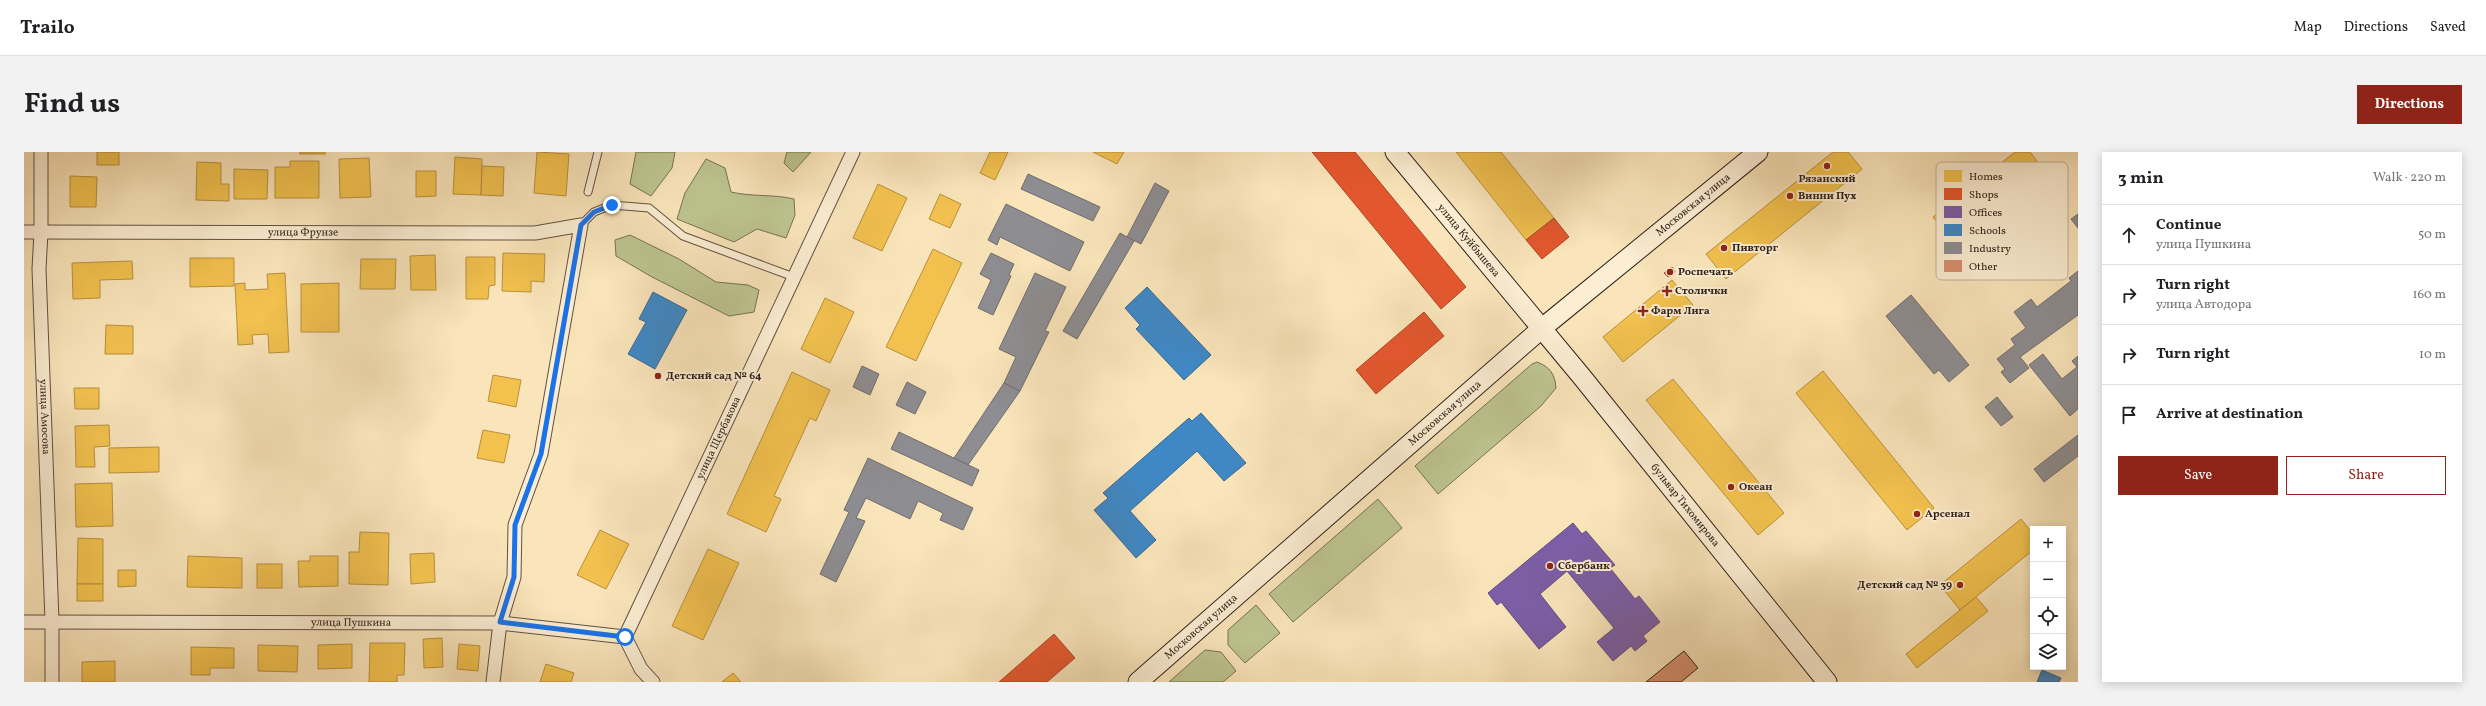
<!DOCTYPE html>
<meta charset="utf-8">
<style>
body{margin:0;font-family:Vollkorn,serif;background:#f2f2f2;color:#202124}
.controls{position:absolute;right:12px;bottom:12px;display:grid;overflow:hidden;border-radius:0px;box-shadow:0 2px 10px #0003}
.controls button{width:36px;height:36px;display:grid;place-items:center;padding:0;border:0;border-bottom:1px solid #e0e0e0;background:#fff;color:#202124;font:20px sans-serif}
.stop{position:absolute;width:12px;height:12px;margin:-9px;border:3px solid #1a73e8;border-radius:50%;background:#fff}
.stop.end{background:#1a73e8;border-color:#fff;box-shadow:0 1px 4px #0008}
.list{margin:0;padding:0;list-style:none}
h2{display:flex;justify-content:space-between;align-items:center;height:52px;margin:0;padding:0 16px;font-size:17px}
h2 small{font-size:13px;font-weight:400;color:#757577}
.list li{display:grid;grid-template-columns:26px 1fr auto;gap:12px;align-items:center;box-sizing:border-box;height:60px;padding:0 16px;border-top:1px solid #e0e0e0}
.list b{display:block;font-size:15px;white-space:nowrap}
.list p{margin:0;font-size:13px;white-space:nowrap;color:#757577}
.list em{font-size:13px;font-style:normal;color:#757577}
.actions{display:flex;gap:8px;padding:12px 16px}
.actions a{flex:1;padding:9px 0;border:1px solid #8f2418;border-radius:0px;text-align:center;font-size:14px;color:#8f2418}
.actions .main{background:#8f2418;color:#fff}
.icon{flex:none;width:22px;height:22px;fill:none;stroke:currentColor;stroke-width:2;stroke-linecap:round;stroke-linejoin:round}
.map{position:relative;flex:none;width:2054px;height:530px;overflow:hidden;border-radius:0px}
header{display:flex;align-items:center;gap:24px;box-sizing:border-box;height:56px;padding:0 20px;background:#fff;border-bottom:1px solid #e0e0e0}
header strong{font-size:19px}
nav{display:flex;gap:22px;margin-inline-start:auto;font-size:14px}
.intro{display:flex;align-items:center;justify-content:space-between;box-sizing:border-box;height:96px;padding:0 24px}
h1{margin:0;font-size:28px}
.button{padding:10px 18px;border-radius:0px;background:#8f2418;color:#fff;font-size:14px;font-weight:700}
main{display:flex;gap:24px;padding:0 24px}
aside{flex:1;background:#fff;border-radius:0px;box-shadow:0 2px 10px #0003}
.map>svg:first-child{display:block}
.green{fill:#bec590;stroke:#767254}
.homes{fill:#f2c14e;stroke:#b8903e}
.shops{fill:#e4572e;stroke:#ae4628}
.offices{fill:#7b5ea7;stroke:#644b7c}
.schools{fill:#3f88c5;stroke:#3a6891}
.industry{fill:#8d8d92;stroke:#716c6e}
.building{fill:#d78f6f;stroke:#2f1f19}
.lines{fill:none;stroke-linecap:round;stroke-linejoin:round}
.lane-casing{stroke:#625042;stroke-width:9}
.street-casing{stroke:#625042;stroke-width:15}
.secondary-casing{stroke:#2f1f19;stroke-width:21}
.lane{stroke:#fceed3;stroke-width:7}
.street{stroke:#fceed3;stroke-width:13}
.secondary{stroke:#fceed3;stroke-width:19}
.route{stroke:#1a73e8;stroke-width:5}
.poi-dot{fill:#8f2418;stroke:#fceed3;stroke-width:1.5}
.labels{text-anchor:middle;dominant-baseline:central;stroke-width:4;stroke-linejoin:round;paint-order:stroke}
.poi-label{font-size:11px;font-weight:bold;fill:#2f1f19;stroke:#fceed3;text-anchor:start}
.street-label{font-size:11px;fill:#2f1f19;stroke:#fceed3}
.key{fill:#fceed3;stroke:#beb09b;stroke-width:1}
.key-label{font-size:11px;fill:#2f1f19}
</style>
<header>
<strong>Trailo</strong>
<nav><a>Map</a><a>Directions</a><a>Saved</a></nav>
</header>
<div class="intro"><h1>Find us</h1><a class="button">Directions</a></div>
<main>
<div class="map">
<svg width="2054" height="530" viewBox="0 0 2054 530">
<rect width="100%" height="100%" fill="#fae5bb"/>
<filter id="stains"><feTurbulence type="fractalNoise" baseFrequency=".005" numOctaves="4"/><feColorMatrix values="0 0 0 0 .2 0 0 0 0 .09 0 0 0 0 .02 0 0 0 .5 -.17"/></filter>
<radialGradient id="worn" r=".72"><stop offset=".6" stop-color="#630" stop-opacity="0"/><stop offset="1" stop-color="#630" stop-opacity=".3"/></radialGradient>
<g class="green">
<path d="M 612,0 L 651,0 L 648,16 L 627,44 L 606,32 Z"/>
<path d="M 763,0 L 787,0 L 769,20 L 760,11 Z"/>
<path d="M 682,7 L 701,16 L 707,40 C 729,45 749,42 770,47 L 771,63 L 762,86 L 733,77 L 710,90 L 653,67 L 661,41 Z"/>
<path d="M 606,83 L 655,107 L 692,130 L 724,133 L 735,138 L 730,160 L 705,164 L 628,125 L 592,104 L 591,88 Z"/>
<path d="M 1513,210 C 1526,215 1531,222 1532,236 L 1517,254 L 1414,342 L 1391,314 L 1508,212 Z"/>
<path d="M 1354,347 L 1378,376 L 1269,470 L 1245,442 Z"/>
<path d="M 1232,453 L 1256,481 L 1221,511 L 1204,493 L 1204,478 Z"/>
<path d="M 1181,498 L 1197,500 L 1212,519 L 1199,530 L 1145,530 Z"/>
</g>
<g class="homes">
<rect x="73" y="0" width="22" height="13"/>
<rect x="276" y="0" width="25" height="2"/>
<path d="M 513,0 L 545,2 L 542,44 L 510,41 Z"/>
<path d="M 966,0 L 984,0 L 971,28 L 956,21 Z"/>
<path d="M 1069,0 L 1100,0 L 1093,12 Z"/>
<path d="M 1432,0 L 1477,0 L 1530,66 L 1502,88 Z"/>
<path d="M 1809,0 L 1824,0 L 1838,17 L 1702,127 L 1682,102 Z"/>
<path d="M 1991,0 L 2006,0 L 2019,17 L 1928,89 L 1909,65 Z"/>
<path d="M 431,5 L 458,7 L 457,43 L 429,42 Z"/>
<path d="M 345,6 L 347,45 L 316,46 L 315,7 Z"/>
<path d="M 266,9 L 295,9 L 295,46 L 251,46 L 251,15 L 266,15 Z"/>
<path d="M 173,10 L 197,11 L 197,32 L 205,32 L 205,49 L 172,48 Z"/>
<path d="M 458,14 L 480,15 L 479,44 L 457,43 Z"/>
<path d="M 210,17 L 244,18 L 243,47 L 210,47 Z"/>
<path d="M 392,19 L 412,19 L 412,44 L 392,45 Z"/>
<path d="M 46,24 L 73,25 L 72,55 L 46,55 Z"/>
<path d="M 854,32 L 883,46 L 858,99 L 829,86 Z"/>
<path d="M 916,42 L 937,52 L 926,76 L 905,67 Z"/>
<path d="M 909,97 L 938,111 L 892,209 L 862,195 Z"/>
<path d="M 479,101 L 521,102 L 520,130 L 507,129 L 507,140 L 478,139 Z"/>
<path d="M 411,103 L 412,138 L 387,138 L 386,104 Z"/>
<path d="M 442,105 L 471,105 L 471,133 L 465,134 L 464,147 L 442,147 Z"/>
<path d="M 166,106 L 210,106 L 210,134 L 166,135 Z"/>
<path d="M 337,107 L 372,107 L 371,137 L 336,137 Z"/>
<path d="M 108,109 L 109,127 L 76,128 L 76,146 L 49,147 L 48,111 Z"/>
<path d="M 261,121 L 265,200 L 245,201 L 244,182 L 228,183 L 229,192 L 214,193 L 211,132 L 221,131 L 221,138 L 244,137 L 243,122 Z"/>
<path d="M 1648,128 L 1669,153 L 1599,210 L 1579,185 Z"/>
<path d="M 315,131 L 315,180 L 277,180 L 277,132 Z"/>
<path d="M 801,146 L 830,160 L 806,211 L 777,197 Z"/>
<path d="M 82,173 L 109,174 L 109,202 L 81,202 Z"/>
<path d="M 1799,219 L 1910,356 L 1883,378 L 1772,241 Z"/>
<path d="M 768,220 L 806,238 L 792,269 L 786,266 L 750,344 L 757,347 L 742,380 L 703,362 Z"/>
<path d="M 469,223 L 497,228 L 492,255 L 464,249 Z"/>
<path d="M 1649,227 L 1760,361 L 1734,383 L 1622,248 Z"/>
<path d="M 50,236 L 75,236 L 75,257 L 51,257 Z"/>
<path d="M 85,273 L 86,294 L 70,295 L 71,315 L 52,315 L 51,274 Z"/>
<path d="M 459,278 L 486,283 L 480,311 L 453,306 Z"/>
<path d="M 135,295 L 135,320 L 85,321 L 85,296 Z"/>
<path d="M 88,331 L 89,374 L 52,375 L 51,332 Z"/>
<path d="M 1997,367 L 2009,382 L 2009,398 L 1936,458 L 1916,433 Z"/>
<path d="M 576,378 L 605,392 L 582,437 L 553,423 Z"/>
<path d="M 336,380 L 365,381 L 364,433 L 325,432 L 325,400 L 335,400 Z"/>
<path d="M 54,386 L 79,387 L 79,432 L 53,432 Z"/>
<path d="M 684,397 L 715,411 L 679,488 L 648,474 Z"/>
<path d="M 410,401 L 411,430 L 387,432 L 386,402 Z"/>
<path d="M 164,404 L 218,406 L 218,436 L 163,435 Z"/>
<path d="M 286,404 L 314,404 L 314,434 L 275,435 L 274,409 L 286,409 Z"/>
<rect x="233" y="412" width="25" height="24"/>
<path d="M 94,418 L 112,418 L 112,434 L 94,435 Z"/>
<rect x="53" y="432" width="26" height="17"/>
<path d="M 1952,445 L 1964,459 L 1893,516 L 1882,502 Z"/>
<path d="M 418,486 L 419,515 L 400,516 L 399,487 Z"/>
<path d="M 346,491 L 381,491 L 380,523 L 373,523 L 373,530 L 345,530 Z"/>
<path d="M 328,492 L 328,516 L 294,517 L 294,493 Z"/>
<path d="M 435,492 L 456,494 L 454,519 L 433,517 Z"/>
<path d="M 234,493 L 274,494 L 273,520 L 234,519 Z"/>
<path d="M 167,495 L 210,496 L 210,516 L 186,516 L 186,523 L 167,523 Z"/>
<path d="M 91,509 L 91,530 L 58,530 L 58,510 Z"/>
<path d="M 522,512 L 550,521 L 547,530 L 516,530 Z"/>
<path d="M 709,521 L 717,530 L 698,530 Z"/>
</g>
<g class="shops">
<path d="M 1288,0 L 1331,0 L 1442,135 L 1417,157 Z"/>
<path d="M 1530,66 L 1545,85 L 1518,107 L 1502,88 Z"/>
<path d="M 1648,115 L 1651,120 L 1644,125 L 1640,121 Z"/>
<path d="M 1400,160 L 1420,184 L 1352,242 L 1332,218 Z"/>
<path d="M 1030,482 L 1051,506 L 1023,530 L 975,530 Z"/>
</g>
<path class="offices" d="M 1549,371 L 1558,382 L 1562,379 L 1591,413 L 1586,416 L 1611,447 L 1615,444 L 1636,470 L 1619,484 L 1623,489 L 1611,499 L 1607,494 L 1589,509 L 1573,490 L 1590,476 L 1543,419 L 1516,442 L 1542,475 L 1515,497 L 1477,450 L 1473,453 L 1464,441 Z"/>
<g class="schools">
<path d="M 1123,135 L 1187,203 L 1160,228 L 1112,177 L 1116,173 L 1101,156 Z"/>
<path d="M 629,140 L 663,158 L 631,217 L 604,202 L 622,170 L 615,167 Z"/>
<path d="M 1177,261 L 1222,311 L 1200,329 L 1173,299 L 1106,359 L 1132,388 L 1112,406 L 1070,358 L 1084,346 L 1079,341 L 1165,266 L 1168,269 Z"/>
<path d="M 2018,518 L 2037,526 L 2035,530 L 2013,530 Z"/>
</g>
<g class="industry">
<path d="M 1004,22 L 1076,55 L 1069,69 L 997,37 Z"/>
<path d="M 1131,31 L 1145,39 L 1117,92 L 1103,85 Z"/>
<path d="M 982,52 L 1060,90 L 1046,119 L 976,85 L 973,93 L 964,88 Z"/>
<path d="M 2054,62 L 2054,76 L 2047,67 Z"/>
<path d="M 1096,81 L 1110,89 L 1053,187 L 1039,179 Z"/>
<path d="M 967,101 L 990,112 L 985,123 L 987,124 L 969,163 L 954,156 L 967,128 L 956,122 Z"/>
<path d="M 2054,119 L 2054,163 L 1996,205 L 2005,216 L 1986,231 L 1977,220 L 1981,217 L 1973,207 L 1991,193 L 1987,187 L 2002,176 L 1990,160 L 2007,147 L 2013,155 L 2047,129 L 2045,126 Z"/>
<path d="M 1011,121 L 1042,135 L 1021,179 L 1025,180 L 996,239 L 980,231 L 992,205 L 975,197 Z"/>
<path d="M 1887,143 L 1945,213 L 1925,230 L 1915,218 L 1910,222 L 1862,164 Z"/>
<path d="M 2019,202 L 2038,227 L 2053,215 L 2048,209 L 2054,204 L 2054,257 L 2046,264 L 2005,213 Z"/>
<path d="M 838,214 L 855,222 L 846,243 L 829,235 Z"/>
<path d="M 883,230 L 902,240 L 891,262 L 872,253 Z"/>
<path d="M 980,231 L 996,239 L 944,313 L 930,306 Z"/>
<path d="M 1973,245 L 1989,265 L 1977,274 L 1961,255 Z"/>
<path d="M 875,280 L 955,318 L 948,334 L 867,297 Z"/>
<path d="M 2054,283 L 2054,304 L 2020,330 L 2010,317 Z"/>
<path d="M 844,306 L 949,356 L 939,378 L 916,368 L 919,361 L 894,349 L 886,367 L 842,346 L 832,366 L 841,369 L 812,430 L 796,422 L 825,360 L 820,358 Z"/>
</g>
<path class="building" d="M 1660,499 L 1674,516 L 1657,530 L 1622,530 Z"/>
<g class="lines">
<g class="lane-casing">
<g id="lane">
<path d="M 564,40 L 574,0"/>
<path d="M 557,73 L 570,60 L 588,53 L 625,56 L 659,84 L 770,125"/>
</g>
</g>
<g class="street-casing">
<g id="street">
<path id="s1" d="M 17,0 L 17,80 L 15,117 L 28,469 L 28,530"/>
<path id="s2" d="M 0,80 L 511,81 L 557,73 L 517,302 L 491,373 L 490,425 L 476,471 L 469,530"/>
<path id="s3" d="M 0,470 L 476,471 L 601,485"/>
<path id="s4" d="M 601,485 L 829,0"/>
<path d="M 601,485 L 617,517 L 629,530"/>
</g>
</g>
<g class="secondary-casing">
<g id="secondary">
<path id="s5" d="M 1371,0 L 1558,225 L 1803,530"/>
<path id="s6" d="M 1114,530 L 1517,177 L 1734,0"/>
</g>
</g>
<use href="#lane" class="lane"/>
<use href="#street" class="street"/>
<use href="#secondary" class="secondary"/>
</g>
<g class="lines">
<path class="route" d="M 588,53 L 570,60 L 557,73 L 517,302 L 491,373 L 490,425 L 476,470 L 601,485"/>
</g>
<g class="poi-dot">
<circle cx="1803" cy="14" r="4"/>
<circle cx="1766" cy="44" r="4"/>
<circle cx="1700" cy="96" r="4"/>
<circle cx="1646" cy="120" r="4"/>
<path d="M1641 133h4v4h4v4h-4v4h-4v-4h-4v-4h4z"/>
<path d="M1617 153h4v4h4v4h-4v4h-4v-4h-4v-4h4z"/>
<circle cx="634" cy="224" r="4"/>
<circle cx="1707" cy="335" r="4"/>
<circle cx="1893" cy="362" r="4"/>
<circle cx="1526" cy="414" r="4"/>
<circle cx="1936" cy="433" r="4"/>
</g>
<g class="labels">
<g class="poi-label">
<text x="1803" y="27" text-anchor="middle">Рязанский</text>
<text x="1774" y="44">Винни Пух</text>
<text x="1708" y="96">Пивторг</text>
<text x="1654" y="120">Роспечать</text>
<text x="1651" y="139">Столички</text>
<text x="1627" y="159">Фарм Лига</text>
<text x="642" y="224">Детский сад № 64</text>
<text x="1715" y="335">Океан</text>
<text x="1901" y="362">Арсенал</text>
<text x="1534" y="414">Сбербанк</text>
<text x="1928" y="433" text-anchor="end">Детский сад № 39</text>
</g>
<g class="street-label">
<text stroke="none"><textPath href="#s6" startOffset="732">Московская улица</textPath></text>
<text stroke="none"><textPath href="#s2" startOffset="279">улица Фрунзе</textPath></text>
<text stroke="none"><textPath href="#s5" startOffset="115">улица Куйбышева</textPath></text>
<text stroke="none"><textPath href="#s6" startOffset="408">Московская улица</textPath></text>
<text stroke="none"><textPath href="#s1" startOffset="265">улица Амосова</textPath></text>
<text stroke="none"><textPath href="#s4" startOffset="220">улица Щербакова</textPath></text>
<text stroke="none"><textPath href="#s5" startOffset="457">бульвар Тихомирова</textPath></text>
<text stroke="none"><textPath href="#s3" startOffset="327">улица Пушкина</textPath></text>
<text stroke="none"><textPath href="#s6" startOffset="84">Московская улица</textPath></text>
</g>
</g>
<rect x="1912" y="10" width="132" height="118" rx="6" class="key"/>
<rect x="1920" y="18" width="18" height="12" fill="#f2c14e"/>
<rect x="1920" y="36" width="18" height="12" fill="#e4572e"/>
<rect x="1920" y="54" width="18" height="12" fill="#7b5ea7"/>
<rect x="1920" y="72" width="18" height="12" fill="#3f88c5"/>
<rect x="1920" y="90" width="18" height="12" fill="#8d8d92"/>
<rect x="1920" y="108" width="18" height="12" fill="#d78f6f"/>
<g class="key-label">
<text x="1945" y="28">Homes</text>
<text x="1945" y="46">Shops</text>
<text x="1945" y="64">Offices</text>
<text x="1945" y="82">Schools</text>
<text x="1945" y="100">Industry</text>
<text x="1945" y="118">Other</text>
</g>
<rect width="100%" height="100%" filter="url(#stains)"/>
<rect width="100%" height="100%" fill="url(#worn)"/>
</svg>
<div class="controls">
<button>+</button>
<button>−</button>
<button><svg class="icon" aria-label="locate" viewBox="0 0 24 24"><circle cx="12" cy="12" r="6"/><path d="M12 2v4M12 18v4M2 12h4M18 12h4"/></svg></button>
<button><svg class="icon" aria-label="layers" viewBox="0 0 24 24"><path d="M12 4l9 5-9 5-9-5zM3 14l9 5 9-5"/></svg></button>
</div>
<div class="stop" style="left:601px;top:485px"></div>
<div class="stop end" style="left:588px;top:53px"></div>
</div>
<aside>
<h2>3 min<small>Walk · 220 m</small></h2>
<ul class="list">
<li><svg class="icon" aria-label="ahead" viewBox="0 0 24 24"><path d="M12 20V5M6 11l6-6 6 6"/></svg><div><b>Continue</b><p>улица Пушкина</p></div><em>50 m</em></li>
<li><svg class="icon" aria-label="right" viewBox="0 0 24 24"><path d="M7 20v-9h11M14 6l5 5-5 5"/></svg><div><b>Turn right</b><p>улица Автодора</p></div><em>160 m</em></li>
<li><svg class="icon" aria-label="right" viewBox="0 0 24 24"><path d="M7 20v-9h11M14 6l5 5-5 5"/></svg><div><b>Turn right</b></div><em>10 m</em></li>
<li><svg class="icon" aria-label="arrive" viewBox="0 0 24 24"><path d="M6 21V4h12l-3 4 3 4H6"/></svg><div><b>Arrive at destination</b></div></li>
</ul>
<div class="actions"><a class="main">Save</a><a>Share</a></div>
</aside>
</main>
